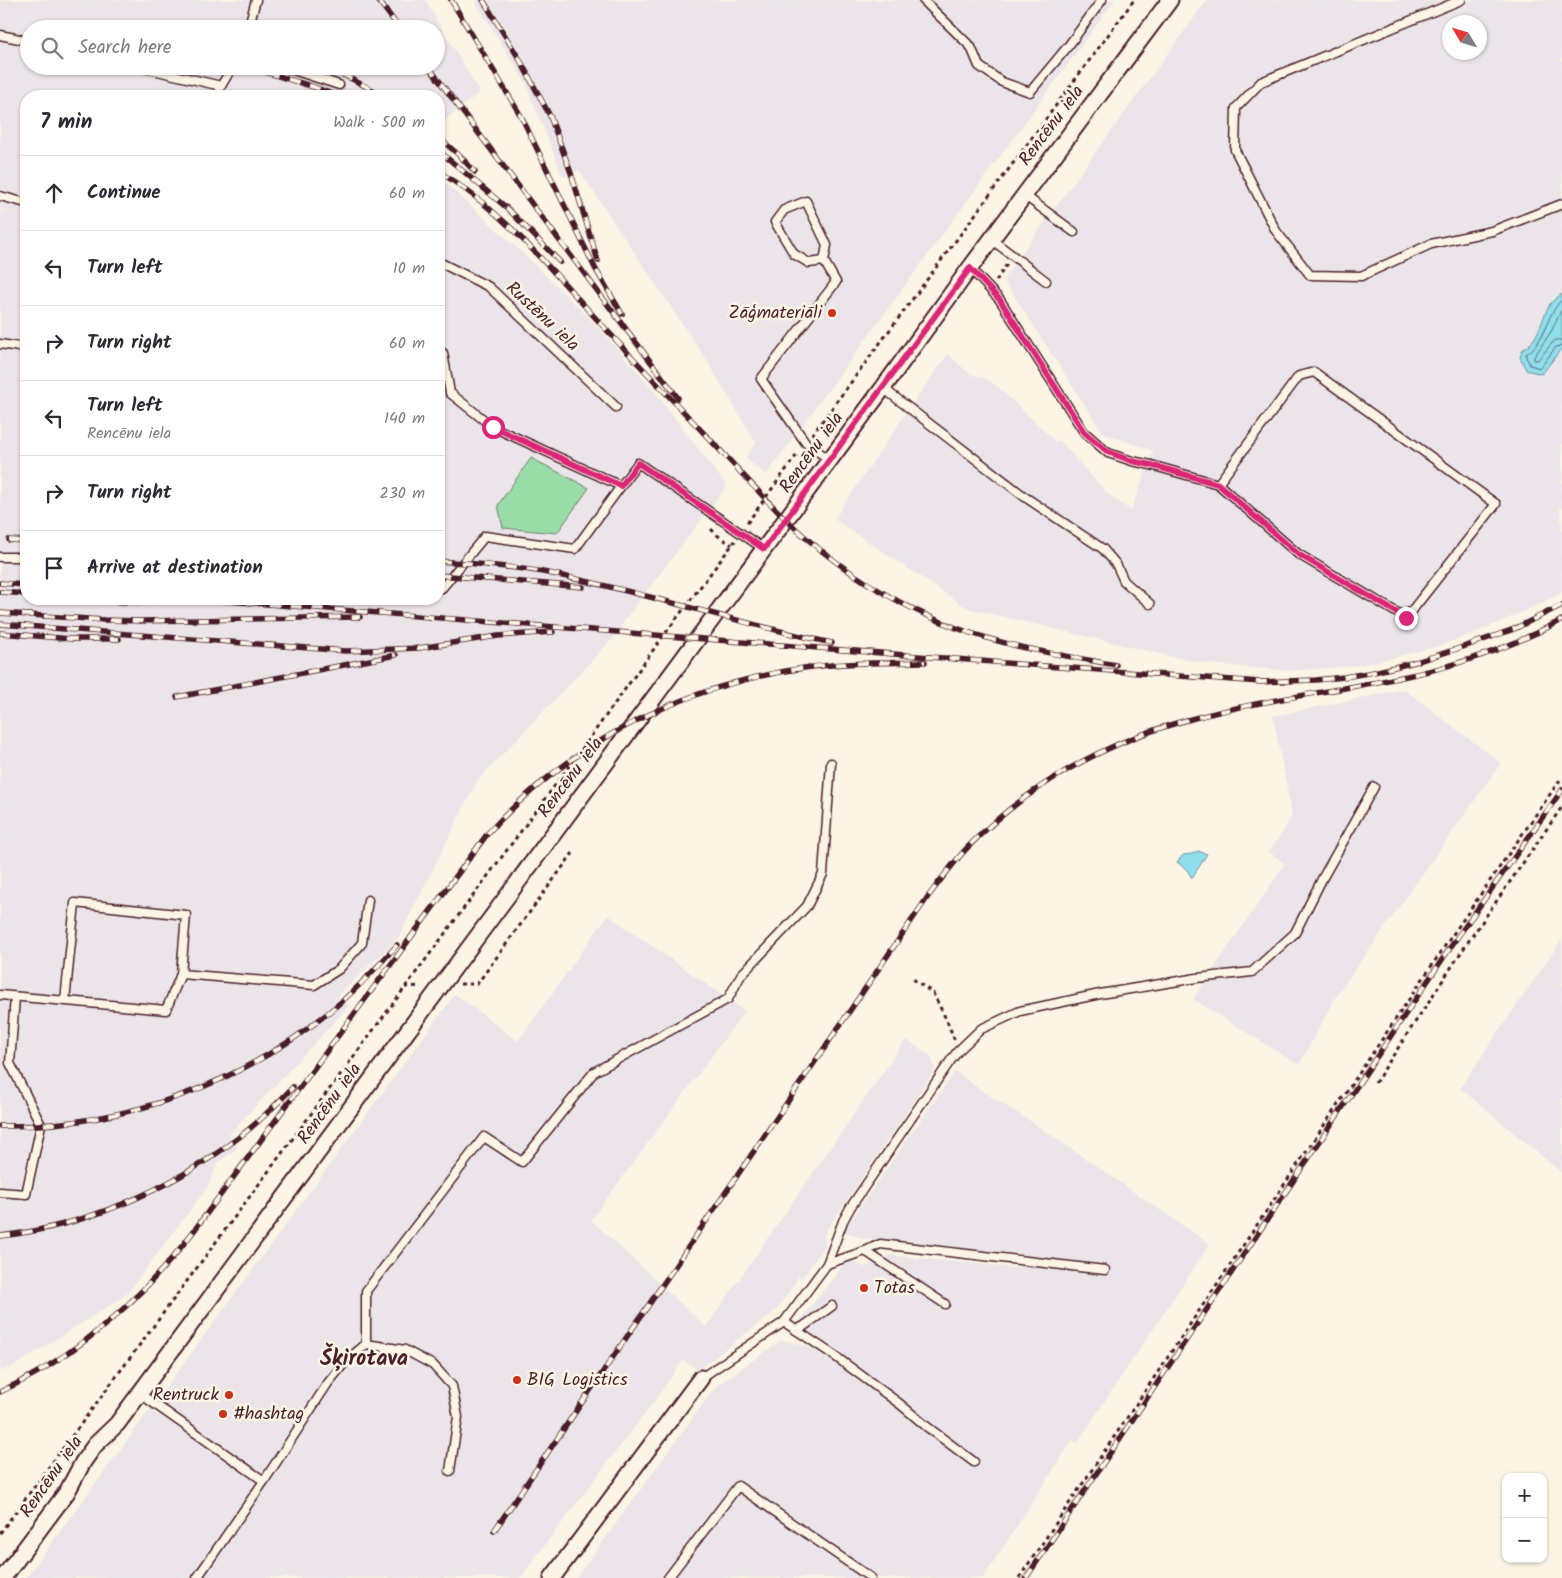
<!DOCTYPE html>
<meta charset="utf-8">
<style>
body{margin:0;font-family:Kalam,sans-serif;background:#f2f2f3;color:#2b2b33}
.controls{position:absolute;right:15px;bottom:15px;display:grid;overflow:hidden;border-radius:10px;box-shadow:0 1px 4px #0004}
.controls button{width:45px;height:45px;display:grid;place-items:center;padding:0;border:0;border-bottom:1px solid #e1e1e2;background:#fff;color:#2b2b33;font:25px sans-serif}
.compass{position:absolute;left:1442px;top:15px;width:45px;height:45px;border-radius:50%;background:#fff;box-shadow:0 1px 4px #0004;rotate:308deg}
.stop{position:absolute;width:15px;height:15px;margin:-11px;border:4px solid #db2777;border-radius:50%;background:#fff}
.stop.end{background:#db2777;border-color:#fff;box-shadow:0 1px 5px #0008}
.list{margin:0;padding:0;list-style:none}
h2{display:flex;justify-content:space-between;align-items:center;height:65px;margin:0;padding:0 20px;font-size:21px}
h2 small{font-size:16px;font-weight:400;color:#7c7c81}
.list li{display:grid;grid-template-columns:32px 1fr auto;gap:15px;align-items:center;box-sizing:border-box;height:75px;padding:0 20px;border-top:1px solid #e1e1e2}
.list b{display:block;font-size:19px;white-space:nowrap}
.list p{margin:0;font-size:16px;white-space:nowrap;color:#7c7c81}
.list em{font-size:16px;font-style:normal;color:#7c7c81}
.icon{flex:none;width:28px;height:28px;fill:none;stroke:currentColor;stroke-width:2;stroke-linecap:round;stroke-linejoin:round}
.map{position:relative;flex:none;width:1562px;height:1578px;overflow:hidden}
.search{position:absolute;background:#fff;box-shadow:0 1px 4px #0004;left:20px;top:20px;width:425px;height:55px;display:flex;align-items:center;gap:12px;box-sizing:border-box;padding:0 18px;border-radius:28px;color:#7c7c81;font-size:19px}
.panel{position:absolute;background:#fff;box-shadow:0 1px 4px #0004;left:20px;top:90px;width:425px;height:515px;border-radius:20px}
.map>svg:first-child{display:block}
.built{fill:#ebe5e9;fill-rule:evenodd}
.green{fill:#99dca7;stroke:#727e69}
.water{fill:#8edeec;stroke:#73929f}
.lines{fill:none;stroke-linecap:round;stroke-linejoin:round}
.shore{stroke:#656b78;stroke-width:1}
.lane-casing{stroke:#4a1f2b;stroke-width:11}
.street-casing{stroke:#4a1f2b;stroke-width:19}
.path{stroke:#4a1f2b;stroke-width:3;stroke-dasharray:4 4;stroke-linecap:butt}
.lane{stroke:#fcf5e5;stroke-width:8}
.street{stroke:#fcf5e5;stroke-width:15}
.rail-casing{stroke:#4a1f2b;stroke-width:5.5}
.rail{stroke:#fcf5e5;stroke-width:4;stroke-dasharray:11;stroke-linecap:butt}
.route{stroke:#db2777;stroke-width:6}
.poi-dot{fill:#c8321e;stroke:#fcf5e5;stroke-width:2}
.labels{text-anchor:middle;dominant-baseline:central;stroke-width:5;stroke-linejoin:round;paint-order:stroke}
.street-label{font-size:18px;fill:#4a1f2b;stroke:#fcf5e5}
.poi-label{font-size:18px;fill:#4a1f2b;stroke:#fcf5e5;text-anchor:start}
.district-label{font-size:22px;font-weight:bold;fill:#4a1f2b;stroke:#fcf5e5}
</style>
<div class="map">
<svg width="1562" height="1578" viewBox="0 0 1562 1578">
<rect width="100%" height="100%" fill="#fcf5e5"/>
<filter id="ink" filterUnits="userSpaceOnUse"><feTurbulence type="fractalNoise" baseFrequency=".02" numOctaves="2"/><feDisplacementMap in="SourceGraphic" scale="10" xChannelSelector="R" yChannelSelector="G"/><feConvolveMatrix kernelMatrix="1 2 1 2 8 2 1 2 1" color-interpolation-filters="sRGB"/></filter>
<g filter="url(#ink)">
<g class="built">
<path d="M 0,0 L 425,0 L 480,92 L 445,120 L 439,126 L 439,96 L 26,96 L 26,599 L 439,599 L 439,180 L 447,184 L 530,260 L 597,326 L 651,387 L 727,486 L 624,621 L 619,632 L 477,781 L 399,937 L 338,996 L 349,1006 L 229,1135 L 238,1147 L 218,1163 L 207,1188 L 126,1295 L 11,1368 L 0,1371 L 0,210 L 13,213 L 0,209 ZM 29,29 L 436,29 L 436,66 L 29,66 Z"/>
<path d="M 474,0 L 1115,0 L 766,475 L 745,458 L 756,443 L 709,364 L 579,170 L 563,177 L 524,80 Z"/>
<path d="M 1207,0 L 1562,0 L 1562,508 L 1560,509 L 1562,523 L 1562,592 L 1554,597 L 1503,621 L 1472,634 L 1441,645 L 1380,661 L 1352,666 L 1291,671 L 1209,664 L 1168,656 L 967,608 L 834,519 L 915,400 L 948,354 L 970,374 L 985,378 L 997,386 L 1056,442 L 1059,440 L 1107,493 L 1131,511 L 1153,451 L 1103,433 L 1003,279 ZM 1450,22 L 1480,22 L 1480,52 L 1450,52 Z"/>
<path d="M 1404,689 L 1501,763 L 1335,998 L 1299,1065 L 1193,999 L 1285,864 L 1269,852 L 1284,830 L 1292,815 L 1273,716 Z"/>
<path d="M 608,915 L 745,1011 L 591,1220 L 706,1327 L 906,1039 L 931,1056 L 935,1070 L 824,1234 L 825,1246 L 802,1278 L 799,1276 L 777,1310 L 698,1370 L 683,1360 L 656,1399 L 520,1578 L 26,1578 L 455,994 L 518,1041 Z"/>
<path d="M 1562,939 L 1562,1173 L 1460,1088 Z"/>
<path d="M 955,1071 L 978,1088 L 1032,1122 L 1210,1244 L 1077,1443 L 1073,1440 L 983,1578 L 576,1578 L 716,1386 L 782,1340 L 812,1347 L 828,1359 L 835,1349 L 808,1331 L 799,1321 L 848,1259 L 864,1267 L 889,1255 L 1018,1268 L 1026,1254 L 940,1247 L 915,1242 L 864,1239 L 843,1231 Z"/>
</g>
<path class="green" d="M 531,458 L 589,488 L 557,533 L 503,528 L 498,505 Z"/>
<g class="water">
<path d="M 1562,294 L 1562,348 L 1542,374 L 1526,370 L 1520,357 L 1522,350 C 1539,342 1541,319 1550,304 C 1553,300 1558,297 1562,294 Z"/>
<path d="M 1198,851 L 1207,854 L 1192,878 L 1187,870 L 1177,862 L 1183,855 L 1192,854 Z"/>
</g>
<g class="lines">
<g class="shore">
<path d="M 1562,300 C 1546,313 1545,344 1526,354 L 1526,357 L 1530,365 L 1540,368 L 1556,347 L 1562,346"/>
<path d="M 1562,309 L 1552,330 L 1534,357 L 1534,360 L 1538,360 L 1552,343 L 1556,340 L 1562,340"/>
</g>
<g class="lane-casing">
<g id="lane">
<path d="M 923,0 L 971,47 L 979,66 L 1002,82 L 1030,92 L 1069,45 L 1102,0"/>
<path d="M 1461,0 L 1261,82 L 1236,108 L 1235,150 L 1276,231 L 1310,275 L 1361,276 L 1431,244 L 1492,231 L 1562,204"/>
<path d="M 248,29 L 256,0"/>
<path d="M 0,35 L 29,41"/>
<path d="M 136,66 L 221,86 L 233,66"/>
<path d="M 281,66 L 339,85"/>
<path d="M 218,96 L 221,86"/>
<path d="M 1024,195 L 1074,232"/>
<path d="M 0,196 L 26,203"/>
<path d="M 991,239 L 1046,281"/>
<path d="M 824,261 L 809,263 L 794,254 L 775,222 L 784,210 L 806,201 L 827,245 L 824,261 L 836,282 L 761,379 L 806,443 L 830,460"/>
<path d="M 439,264 L 443,264 L 489,287 L 616,407"/>
<path d="M 970,268 L 1000,300 L 1084,432 L 1108,453 L 1132,461 L 1151,465 L 1218,484 L 1299,376 L 1314,372 L 1496,504 L 1406,618 L 1298,554 L 1218,484"/>
<path d="M 0,344 L 26,348"/>
<path d="M 439,351 L 443,353 L 450,393 L 493,427 L 621,486 L 638,463 L 764,549"/>
<path d="M 883,388 L 1025,497 L 1103,549 L 1116,564 L 1124,581 L 1150,604"/>
<path d="M 0,557 L 26,557"/>
<path d="M 439,588 L 442,588 L 485,536 L 575,549 L 621,486"/>
<path d="M 181,974 L 314,985 L 339,969 L 362,943 L 368,900"/>
<path d="M 0,995 L 166,1010 L 181,974 L 186,915 L 75,903 L 65,1001"/>
<path d="M 0,1192 L 26,1194 L 41,1125 L 10,1063 L 15,997"/>
<path d="M 865,1251 L 880,1244 L 1105,1270"/>
<path d="M 827,1264 L 865,1251 L 945,1304"/>
<path d="M 784,1322 L 832,1354 L 900,1404 L 926,1426 L 974,1462"/>
<path d="M 796,1330 L 804,1326 L 832,1306"/>
<path d="M 366,1344 L 366,1291 L 484,1137 L 522,1162 L 594,1072 L 728,999 L 741,975 L 807,906 L 823,874 L 831,763"/>
<path d="M 701,1378 L 784,1322 L 827,1264 L 843,1221 L 850,1208 L 951,1060 L 958,1051 L 981,1029 L 1020,1011 L 1100,994 L 1197,978 L 1252,972 L 1295,933 L 1322,879 L 1374,787"/>
<path d="M 139,1393 L 264,1481 L 197,1578"/>
<path d="M 264,1481 L 328,1383 L 346,1361 L 366,1344 L 405,1350 L 433,1365 L 452,1386 L 458,1417 L 450,1471"/>
<path d="M 668,1578 L 738,1486 L 871,1578"/>
</g>
</g>
<g class="street-casing">
<g id="street">
<path d="M 3,1578 L 67,1492 L 83,1462 L 95,1445 L 117,1424 L 883,388 L 970,268 L 1170,0"/>
<path d="M 552,1578 L 701,1378"/>
</g>
</g>
<g class="path">
<path d="M 996,281 L 1007,264"/>
<path d="M 812,435 L 1134,0"/>
<path d="M 747,523 L 799,452"/>
<path d="M 711,529 L 717,535 L 732,545"/>
<path d="M 913,979 L 933,993 L 947,1021 L 955,1041"/>
<path d="M 460,984 L 477,984 L 573,853"/>
<path d="M 405,987 L 421,986"/>
<path d="M 1375,1083 L 1468,942 L 1562,807"/>
<path d="M 0,1533 L 579,753 L 664,635 L 735,541"/>
<path d="M 1019,1578 L 1449,940 L 1562,777"/>
</g>
<use href="#lane" class="lane"/>
<use href="#street" class="street"/>
<g class="rail-casing">
<g id="rail">
<path d="M 378,0 L 400,29"/>
<path d="M 451,0 L 521,116 L 595,268 L 622,314"/>
<path d="M 483,0 L 520,60 L 550,116 L 571,173 L 598,261"/>
<path d="M 192,25 L 204,29"/>
<path d="M 246,66 L 314,87 L 338,96"/>
<path d="M 321,66 C 343,74 362,83 381,96"/>
<path d="M 428,66 L 678,398"/>
<path d="M 439,138 L 459,155 L 475,172"/>
<path d="M 439,151 L 507,208 L 560,262"/>
<path d="M 439,172 C 503,210 552,271 602,325 C 640,366 679,407 718,448 C 746,478 774,510 805,537 C 844,571 889,599 937,620 C 993,645 1055,654 1116,665"/>
<path d="M 9,540 L 26,541"/>
<path d="M 439,561 C 475,564 512,566 548,573 C 644,592 737,623 832,643"/>
<path d="M 439,575 L 583,587"/>
<path d="M 0,583 L 26,585"/>
<path d="M 0,592 L 26,594"/>
<path d="M 80,599 L 127,602 L 211,600"/>
<path d="M 203,599 L 1018,664 L 1260,682 L 1316,680 L 1344,677 L 1374,672 L 1419,661 L 1469,645 L 1514,629 L 1562,605"/>
<path d="M 0,613 L 104,620 L 141,621 L 360,617"/>
<path d="M 0,624 L 346,651 L 419,648 L 498,636 L 553,632"/>
<path d="M 0,633 L 72,639 L 119,639"/>
<path d="M 177,697 L 396,655"/>
<path d="M 0,1126 C 123,1128 248,1083 341,1002 C 361,985 379,965 397,945"/>
<path d="M 0,1236 C 83,1227 167,1191 234,1141 C 256,1125 275,1106 293,1087"/>
<path d="M 0,1392 C 77,1356 142,1299 193,1232 L 488,833 C 572,742 682,686 804,668 C 844,662 885,663 925,662"/>
<path d="M 494,1531 L 927,898 C 940,881 953,863 967,848 C 1028,785 1107,741 1191,719 C 1260,700 1332,692 1402,677 C 1457,666 1512,647 1562,620"/>
<path d="M 1026,1578 L 1454,942 L 1562,790"/>
</g>
</g>
<use href="#rail" class="rail"/>
</g>
</g>
<g class="lines" filter="url(#ink)">
<path class="route" d="M 493,427 L 621,486 L 638,463 L 764,549 L 970,268 L 1000,300 L 1084,432 L 1108,452 L 1132,461 L 1151,465 L 1218,484 L 1298,554 L 1406,618"/>
</g>
<g class="poi-dot">
<circle cx="832" cy="313" r="5"/>
<circle cx="864" cy="1288" r="5"/>
<circle cx="517" cy="1380" r="5"/>
<circle cx="229" cy="1395" r="5"/>
<circle cx="223" cy="1414" r="5"/>
</g>
<g class="labels">
<g class="street-label">
<text transform="translate(1052 126) rotate(-53)">Rencēnu iela</text>
<text transform="translate(542 317) rotate(43)">Rustēnu iela</text>
<text transform="translate(812 453) rotate(-54)">Rencēnu iela</text>
<text transform="translate(571 778) rotate(-53)">Rencēnu iela</text>
<text transform="translate(330 1104) rotate(-54)">Rencēnu iela</text>
<text transform="translate(52 1477) rotate(-55)">Rencēnu iela</text>
</g>
<g class="poi-label">
<text x="822" y="313" text-anchor="end">Zāģmateriāli</text>
<text x="874" y="1288">Totas</text>
<text x="527" y="1380">BIG Logistics</text>
<text x="219" y="1395" text-anchor="end">Rentruck</text>
<text x="233" y="1414">#hashtag</text>
</g>
<g class="district-label">
<text x="364" y="1359">Šķirotava</text>
</g>
</g>
</svg>
<div class="controls">
<button>+</button>
<button>−</button>
</div>
<svg class="compass" viewBox="-18 -18 36 36"><path d="M0-13l5 13h-10z" fill="#e53935"/><path d="M0 13l5-13h-10z" fill="#7c7c81"/></svg>
<div class="stop" style="left:493px;top:427px"></div>
<div class="stop end" style="left:1406px;top:618px"></div>
<div class="search"><svg class="icon" aria-label="search" viewBox="0 0 24 24"><circle cx="10" cy="10" r="6"/><path d="M15 15l6 6"/></svg>Search here</div>
<section class="panel">
<h2>7 min<small>Walk · 500 m</small></h2>
<ul class="list">
<li><svg class="icon" aria-label="ahead" viewBox="0 0 24 24"><path d="M12 20V5M6 11l6-6 6 6"/></svg><div><b>Continue</b></div><em>60 m</em></li>
<li><svg class="icon" aria-label="left" viewBox="0 0 24 24"><path d="M17 20v-9H6M10 6l-5 5 5 5"/></svg><div><b>Turn left</b></div><em>10 m</em></li>
<li><svg class="icon" aria-label="right" viewBox="0 0 24 24"><path d="M7 20v-9h11M14 6l5 5-5 5"/></svg><div><b>Turn right</b></div><em>60 m</em></li>
<li><svg class="icon" aria-label="left" viewBox="0 0 24 24"><path d="M17 20v-9H6M10 6l-5 5 5 5"/></svg><div><b>Turn left</b><p>Rencēnu iela</p></div><em>140 m</em></li>
<li><svg class="icon" aria-label="right" viewBox="0 0 24 24"><path d="M7 20v-9h11M14 6l5 5-5 5"/></svg><div><b>Turn right</b></div><em>230 m</em></li>
<li><svg class="icon" aria-label="arrive" viewBox="0 0 24 24"><path d="M6 21V4h12l-3 4 3 4H6"/></svg><div><b>Arrive at destination</b></div></li>
</ul>
</section>
</div>
